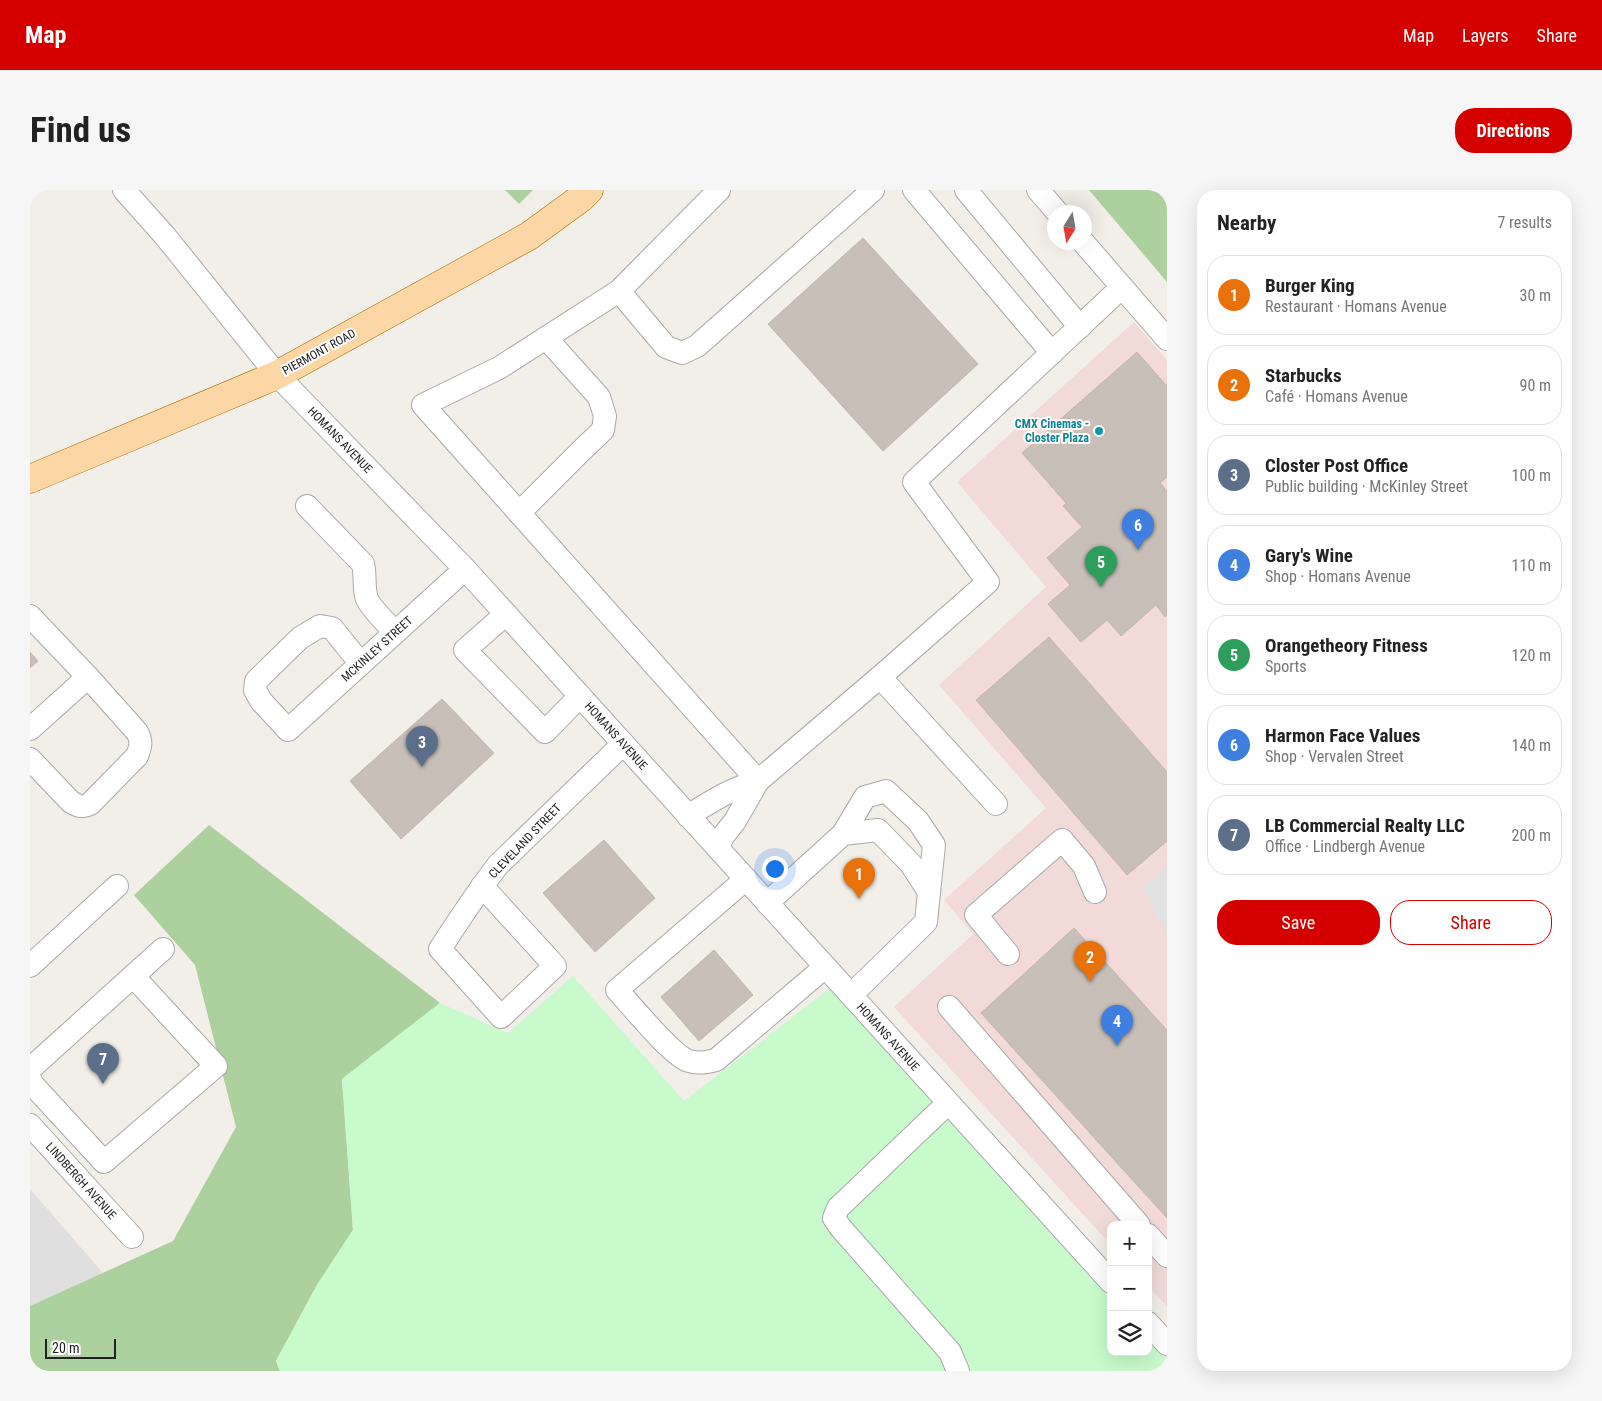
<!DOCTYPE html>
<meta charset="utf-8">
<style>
body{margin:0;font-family:"Roboto Condensed",sans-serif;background:#f6f6f6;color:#222}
.controls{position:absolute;right:15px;bottom:15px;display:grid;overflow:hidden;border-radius:10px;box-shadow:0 5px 20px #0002}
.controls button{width:45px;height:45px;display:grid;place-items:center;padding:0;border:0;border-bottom:1px solid #e0e0e0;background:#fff;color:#222;font:25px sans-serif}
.compass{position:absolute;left:1017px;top:15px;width:45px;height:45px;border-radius:50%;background:#fff;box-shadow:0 5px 20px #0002;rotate:191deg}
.scale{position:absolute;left:15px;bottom:12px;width:71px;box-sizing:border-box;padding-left:5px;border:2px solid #222;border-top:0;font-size:14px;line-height:18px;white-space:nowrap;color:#222;-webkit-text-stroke:4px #fff;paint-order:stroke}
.you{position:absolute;left:744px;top:678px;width:18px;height:18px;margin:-12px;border:4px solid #fff;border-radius:50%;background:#1a73e8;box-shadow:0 0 0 8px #1a73e833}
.badge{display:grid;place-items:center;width:32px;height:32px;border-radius:50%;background:#d40000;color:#fff;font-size:16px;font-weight:700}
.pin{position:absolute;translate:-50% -41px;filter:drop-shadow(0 1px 2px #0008)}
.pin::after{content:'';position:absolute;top:26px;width:18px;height:15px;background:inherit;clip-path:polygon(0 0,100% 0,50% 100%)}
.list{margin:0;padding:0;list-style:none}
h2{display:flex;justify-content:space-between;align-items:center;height:65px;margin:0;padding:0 20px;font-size:21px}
h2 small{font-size:16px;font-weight:400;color:#767676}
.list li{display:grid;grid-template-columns:32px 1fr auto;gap:15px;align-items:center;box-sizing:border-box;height:80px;margin:0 10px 10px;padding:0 10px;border:1px solid #e0e0e0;border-radius:20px}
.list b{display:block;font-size:19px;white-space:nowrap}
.list p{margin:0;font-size:16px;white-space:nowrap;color:#767676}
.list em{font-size:16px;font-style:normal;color:#767676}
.actions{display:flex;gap:10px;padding:15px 20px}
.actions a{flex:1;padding:11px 0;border:1px solid #d40000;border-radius:20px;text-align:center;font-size:18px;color:#d40000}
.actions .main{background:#d40000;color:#fff}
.icon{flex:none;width:28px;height:28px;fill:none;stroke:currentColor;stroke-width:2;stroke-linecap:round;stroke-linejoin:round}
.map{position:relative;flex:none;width:1137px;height:1181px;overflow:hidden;border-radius:20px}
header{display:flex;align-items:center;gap:30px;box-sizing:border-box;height:70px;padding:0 25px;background:#d40000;color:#fff}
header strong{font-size:24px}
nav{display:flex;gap:28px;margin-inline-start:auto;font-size:18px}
.intro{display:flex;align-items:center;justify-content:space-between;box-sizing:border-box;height:120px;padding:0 30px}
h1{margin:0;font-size:35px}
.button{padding:12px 22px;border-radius:20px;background:#d40000;color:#fff;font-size:18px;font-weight:700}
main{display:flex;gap:30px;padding:0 30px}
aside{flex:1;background:#fff;border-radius:20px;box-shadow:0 5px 20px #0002}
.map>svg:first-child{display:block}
.residential{fill:#e0dfdf}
.commercial{fill:#f2dad9}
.forest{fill:#add19e}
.park{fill:#c8facc}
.parking{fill:#e2e2e2}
.building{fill:#c7bfb8;stroke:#c4b6ab}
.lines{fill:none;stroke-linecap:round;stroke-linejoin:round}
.minor-casing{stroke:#a9a9a9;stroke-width:24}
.major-casing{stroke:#a06b00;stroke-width:29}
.minor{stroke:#fff;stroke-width:22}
.major{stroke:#fcd6a4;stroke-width:28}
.culture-dot{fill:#0f9aa8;stroke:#fff;stroke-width:2}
.labels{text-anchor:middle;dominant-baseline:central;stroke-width:4;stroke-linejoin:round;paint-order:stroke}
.street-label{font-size:12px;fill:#222;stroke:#fff}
.culture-label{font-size:12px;font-weight:bold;fill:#0d838f;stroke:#fff;text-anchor:end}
</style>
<header>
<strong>Map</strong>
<nav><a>Map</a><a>Layers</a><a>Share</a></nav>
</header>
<div class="intro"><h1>Find us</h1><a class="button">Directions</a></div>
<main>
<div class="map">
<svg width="1137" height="1181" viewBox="0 0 1137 1181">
<rect width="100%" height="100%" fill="#f2efe9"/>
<path class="residential" d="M 0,999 L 73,1083 L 0,1116 Z"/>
<path class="commercial" d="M 1104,132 L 1137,170 L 1137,1116 L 1118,1096 L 1118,1035 L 1081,1035 L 1081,1055 L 864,817 L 943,744 L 914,710 L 1016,618 L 909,495 L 1016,397 L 927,292 Z"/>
<g class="forest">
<path d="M 475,0 L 503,0 L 489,14 Z"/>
<path d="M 1059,0 L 1137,0 L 1137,92 Z"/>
<path d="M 179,635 L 410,813 L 312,889 L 323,1040 L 287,1095 L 246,1171 L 250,1181 L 0,1181 L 0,1116 L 143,1051 L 206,937 L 165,775 L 104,705 Z"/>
</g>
<path class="park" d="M 543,786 L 654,911 L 808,792 L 1081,1092 L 1081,1162 L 1118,1162 L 1118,1133 L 1137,1154 L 1137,1181 L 250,1181 L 246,1171 L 287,1095 L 323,1040 L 312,889 L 410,813 L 478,843 Z"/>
<path class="parking" d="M 1137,677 L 1137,745 L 1113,698 Z"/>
<g class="building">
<path d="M 833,48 L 948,174 L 853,261 L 738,134 Z"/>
<path d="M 1107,162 L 1136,195 L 1137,194 L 1137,287 L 1130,293 L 1137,301 L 1137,425 L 1135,427 L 1126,415 L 1091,446 L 1077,430 L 1051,452 L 1018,414 L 1040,395 L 1017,368 L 1052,337 L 1033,316 L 1036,313 L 992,263 Z"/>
<path d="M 1019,447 L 1137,582 L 1137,651 L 1097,685 L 946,510 Z"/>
<path d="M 0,462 L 8,471 L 0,478 Z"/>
<path d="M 412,509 L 464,563 L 371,649 L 320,591 Z"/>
<path d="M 574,650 L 625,708 L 565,762 L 513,703 Z"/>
<path d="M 1044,738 L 1137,840 L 1137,1028 L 951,823 Z"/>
<path d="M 684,760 L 723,805 L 669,851 L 631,807 Z"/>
</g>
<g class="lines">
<g class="minor-casing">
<g id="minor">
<path d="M 94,0 L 135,46 L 247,185 L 435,379 L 1081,1092"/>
<path d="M 689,0 L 589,101 L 469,178 L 393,215 L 728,591 L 850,487 L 958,392 L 884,292 L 1092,97"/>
<path d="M 884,0 L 1022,163"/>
<path d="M 936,0 L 1050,137"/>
<path d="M 1008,0 L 1027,22"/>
<path d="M 1053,52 L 1137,149"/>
<path d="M 589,101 L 636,157 L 652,163 L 667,156 L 843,0"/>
<path d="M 277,316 L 333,374 C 336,386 333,398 337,409 C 341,418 358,435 365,442"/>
<path d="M 489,323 L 551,261 L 573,240 L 575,226 L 569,207 L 516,148"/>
<path d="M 476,424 L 435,460 L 515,542 L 550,506"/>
<path d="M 0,426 L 58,487 L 107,542 C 112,551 111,556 107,566 L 60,614 C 52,618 48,616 41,612 L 0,569"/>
<path d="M 331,474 L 302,438 L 290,436 L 270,448 L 226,491 L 225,500 L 231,511 L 258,540 L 435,379"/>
<path d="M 850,487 L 966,614"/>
<path d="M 0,539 L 58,487"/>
<path d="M 658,626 C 683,610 699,600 728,591"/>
<path d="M 813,644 L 835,607 L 856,601 L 888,631 L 904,655 L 899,702"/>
<path d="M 687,657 L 694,645 L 705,631 L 728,591"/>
<path d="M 716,689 L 587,800 C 601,815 642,866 659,871 C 669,874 677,872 686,870 L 795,777"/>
<path d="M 452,696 L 525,776 L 471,827 L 410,759 C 429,730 447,702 468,675 L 593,554"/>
<path d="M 737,713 L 813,644 L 848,640 L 881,674 L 899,702 L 896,732 L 821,805"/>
<path d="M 978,764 L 946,725 L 1032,650 L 1054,676 L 1065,702"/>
<path d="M 0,776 L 87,696"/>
<path d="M 919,817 L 1109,1035"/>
<path d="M 0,879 L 133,759"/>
<path d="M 0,889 L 3,895 L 74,972 L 186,876 L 103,786"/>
<path d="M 918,913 L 808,1018 L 804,1028 L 810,1037 L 920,1162 L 928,1181"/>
<path d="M 0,935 L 102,1047"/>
<path d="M 1118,1045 L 1137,1066"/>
<path d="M 1118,1133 L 1137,1154"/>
</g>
</g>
<g class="major-casing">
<path id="major" d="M 0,289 L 247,185 L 499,46 L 551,8 L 559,0"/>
</g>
<use href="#minor" class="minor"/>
<use href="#major" class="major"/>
</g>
<circle class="culture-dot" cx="1069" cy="241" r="5"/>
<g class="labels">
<g class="street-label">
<text transform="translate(289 162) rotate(-29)">PIERMONT ROAD</text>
<text transform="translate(310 250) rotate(46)">HOMANS AVENUE</text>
<text transform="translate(347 459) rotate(-42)">MCKINLEY STREET</text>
<text transform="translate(586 546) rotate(48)">HOMANS AVENUE</text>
<text transform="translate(495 651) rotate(-46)">CLEVELAND STREET</text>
<text transform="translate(858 847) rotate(48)">HOMANS AVENUE</text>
<text transform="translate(51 991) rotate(48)">LINDBERGH AVENUE</text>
</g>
<g class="culture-label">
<text x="1059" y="234">CMX Cinemas -<tspan x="1059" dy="14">Closter Plaza</tspan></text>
</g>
</g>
</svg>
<div class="controls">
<button>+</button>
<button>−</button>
<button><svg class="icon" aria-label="layers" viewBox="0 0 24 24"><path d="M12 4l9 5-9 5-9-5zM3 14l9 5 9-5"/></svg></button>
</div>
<svg class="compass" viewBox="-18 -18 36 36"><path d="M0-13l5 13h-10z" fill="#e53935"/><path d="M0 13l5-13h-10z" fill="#767676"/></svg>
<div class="scale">20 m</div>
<div class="you"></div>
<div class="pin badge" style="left:829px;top:709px;background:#e8710a">1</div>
<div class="pin badge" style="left:1060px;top:792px;background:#e8710a">2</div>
<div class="pin badge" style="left:392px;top:577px;background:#5c6f8a">3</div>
<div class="pin badge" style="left:1087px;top:856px;background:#3f7fe0">4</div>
<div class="pin badge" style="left:1071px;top:397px;background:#2e9e5b">5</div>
<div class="pin badge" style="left:1108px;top:360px;background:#3f7fe0">6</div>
<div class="pin badge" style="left:73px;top:894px;background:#5c6f8a">7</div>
</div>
<aside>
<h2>Nearby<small>7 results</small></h2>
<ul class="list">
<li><span class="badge" style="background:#e8710a">1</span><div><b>Burger King</b><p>Restaurant · Homans Avenue</p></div><em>30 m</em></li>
<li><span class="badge" style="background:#e8710a">2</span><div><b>Starbucks</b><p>Café · Homans Avenue</p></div><em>90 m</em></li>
<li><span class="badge" style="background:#5c6f8a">3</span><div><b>Closter Post Office</b><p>Public building · McKinley Street</p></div><em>100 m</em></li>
<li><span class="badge" style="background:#3f7fe0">4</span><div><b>Gary's Wine</b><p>Shop · Homans Avenue</p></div><em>110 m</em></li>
<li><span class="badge" style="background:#2e9e5b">5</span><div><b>Orangetheory Fitness</b><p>Sports</p></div><em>120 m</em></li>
<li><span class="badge" style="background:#3f7fe0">6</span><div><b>Harmon Face Values</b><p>Shop · Vervalen Street</p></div><em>140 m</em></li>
<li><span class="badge" style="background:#5c6f8a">7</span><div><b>LB Commercial Realty LLC</b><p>Office · Lindbergh Avenue</p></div><em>200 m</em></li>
</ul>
<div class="actions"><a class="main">Save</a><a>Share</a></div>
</aside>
</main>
